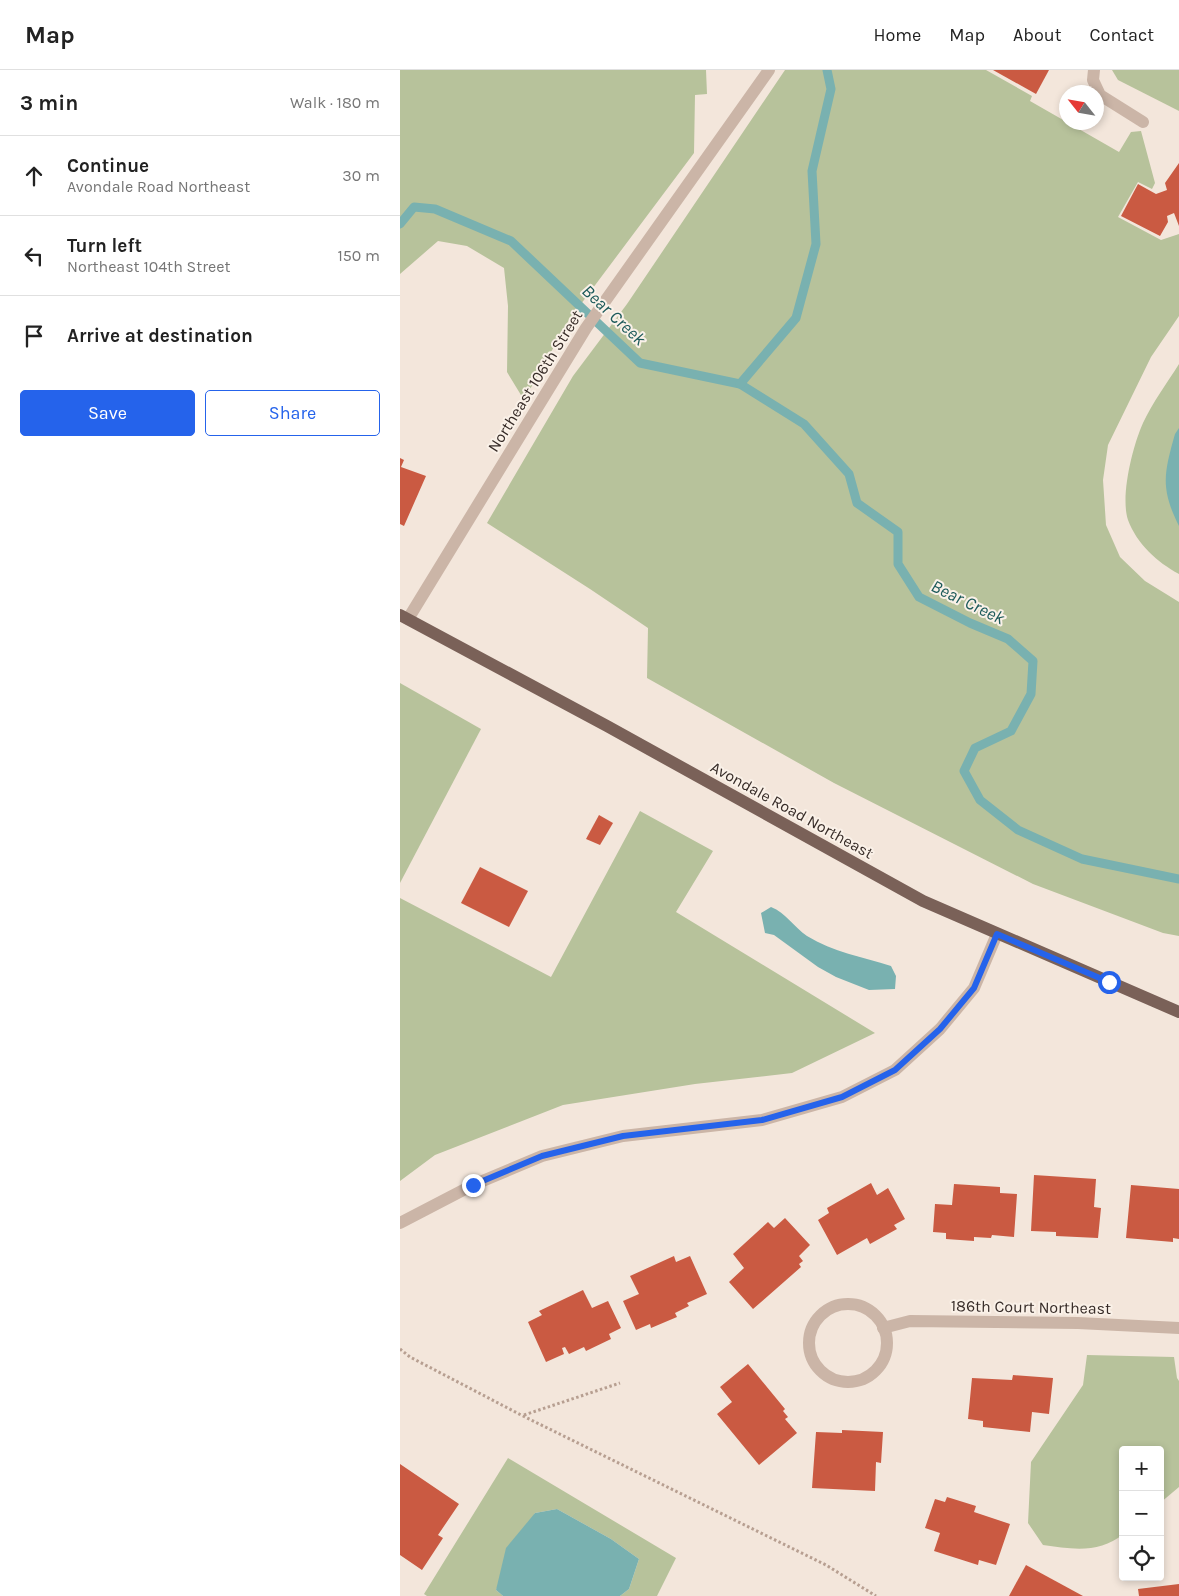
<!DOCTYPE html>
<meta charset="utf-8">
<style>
body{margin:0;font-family:Karla,sans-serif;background:#f6f6f6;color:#222}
.controls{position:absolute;right:15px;bottom:15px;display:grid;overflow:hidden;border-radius:5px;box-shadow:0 2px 8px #0003}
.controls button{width:45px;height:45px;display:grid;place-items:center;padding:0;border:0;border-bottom:1px solid #e0e0e0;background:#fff;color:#222;font:25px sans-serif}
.compass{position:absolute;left:659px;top:15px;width:45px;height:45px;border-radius:50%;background:#fff;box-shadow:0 2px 8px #0003;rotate:301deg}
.stop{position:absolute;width:15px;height:15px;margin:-11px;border:4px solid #2563eb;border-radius:50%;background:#fff}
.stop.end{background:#2563eb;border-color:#fff;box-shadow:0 1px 5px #0008}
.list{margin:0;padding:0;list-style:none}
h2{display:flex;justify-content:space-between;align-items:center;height:65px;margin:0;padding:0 20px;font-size:21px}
h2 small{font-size:16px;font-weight:400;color:#767676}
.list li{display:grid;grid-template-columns:32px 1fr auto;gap:15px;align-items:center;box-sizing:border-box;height:80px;padding:0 20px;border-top:1px solid #e0e0e0}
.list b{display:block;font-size:19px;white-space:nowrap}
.list p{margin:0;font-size:16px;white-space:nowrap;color:#767676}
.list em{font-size:16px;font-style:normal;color:#767676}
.actions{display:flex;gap:10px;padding:15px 20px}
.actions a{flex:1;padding:11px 0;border:1px solid #2563eb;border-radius:5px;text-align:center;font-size:18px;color:#2563eb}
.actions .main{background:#2563eb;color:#fff}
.icon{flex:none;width:28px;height:28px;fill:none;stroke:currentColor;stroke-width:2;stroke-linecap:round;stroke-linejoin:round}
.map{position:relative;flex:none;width:779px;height:1526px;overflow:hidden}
header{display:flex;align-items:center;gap:30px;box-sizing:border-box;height:70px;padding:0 25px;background:#fff;border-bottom:1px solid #e0e0e0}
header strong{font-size:24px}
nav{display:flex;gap:28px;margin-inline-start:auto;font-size:18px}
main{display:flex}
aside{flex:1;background:#fff}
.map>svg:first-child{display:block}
.green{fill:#b7c29b}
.water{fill:#79b1b0}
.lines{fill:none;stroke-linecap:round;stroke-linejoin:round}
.stream{stroke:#79b1b0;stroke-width:9}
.building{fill:#ca5a42}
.path{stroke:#b79f91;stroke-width:3;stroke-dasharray:2.5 2.5;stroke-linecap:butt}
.minor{stroke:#cbb5a7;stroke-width:12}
.major{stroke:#7a6158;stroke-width:12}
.route{stroke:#2563eb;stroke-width:6}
.labels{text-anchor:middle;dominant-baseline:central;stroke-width:4;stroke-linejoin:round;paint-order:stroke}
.street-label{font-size:16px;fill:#372c28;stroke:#faf1e8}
.water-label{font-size:18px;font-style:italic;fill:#1c5a5a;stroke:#faf1e8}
</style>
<header>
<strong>Map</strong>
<nav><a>Home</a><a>Map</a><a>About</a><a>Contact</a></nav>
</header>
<main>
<aside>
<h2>3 min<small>Walk · 180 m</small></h2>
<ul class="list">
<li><svg class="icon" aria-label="ahead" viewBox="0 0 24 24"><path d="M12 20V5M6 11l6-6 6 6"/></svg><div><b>Continue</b><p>Avondale Road Northeast</p></div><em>30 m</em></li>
<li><svg class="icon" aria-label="left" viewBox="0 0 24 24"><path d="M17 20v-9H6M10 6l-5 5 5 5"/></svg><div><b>Turn left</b><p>Northeast 104th Street</p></div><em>150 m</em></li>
<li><svg class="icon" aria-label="arrive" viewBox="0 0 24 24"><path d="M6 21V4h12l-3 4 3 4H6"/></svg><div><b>Arrive at destination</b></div></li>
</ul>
<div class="actions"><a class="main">Save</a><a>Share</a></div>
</aside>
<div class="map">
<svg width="779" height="1526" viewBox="0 0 779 1526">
<rect width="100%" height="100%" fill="#f3e6db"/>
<g class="green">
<path d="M 0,0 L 306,0 L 307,24 L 295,25 L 294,83 L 169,250 L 124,330 L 107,302 L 108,236 L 104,198 L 67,176 L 38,171 L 0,204 Z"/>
<path d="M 385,0 L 586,0 L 632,26 L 630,31 L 719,82 L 731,62 L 741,61 L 755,113 L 752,119 L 738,112 L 718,147 L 761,170 L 779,164 L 779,246 L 751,287 L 708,375 L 703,410 L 706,455 L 720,487 L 745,511 L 779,532 L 779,866 L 763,863 L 633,814 L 434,713 L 247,608 L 248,558 L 190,519 L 87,453 L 173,306 L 227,234 Z"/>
<path d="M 712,0 L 779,0 L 779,41 L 718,10 Z"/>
<path d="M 779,294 L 779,504 C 757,492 737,474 728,450 C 720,426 733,375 743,353 C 753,332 767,313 779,294 Z"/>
<path d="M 0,613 L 81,659 L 0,813 Z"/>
<path d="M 240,741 L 313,781 L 276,842 L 475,963 L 392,1003 L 295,1014 L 163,1035 L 35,1085 L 0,1111 L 0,828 L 151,907 Z"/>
<path d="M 687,1285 L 774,1287 L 777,1308 L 779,1311 L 779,1417 L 760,1433 L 760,1380 L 723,1380 L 723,1464 C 700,1484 671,1479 643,1475 L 628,1453 L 631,1392 L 683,1315 Z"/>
<path d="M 108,1388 L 276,1488 L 257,1526 L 220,1526 L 229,1519 L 239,1489 L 211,1469 L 157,1439 L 135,1443 L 96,1520 L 103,1526 L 27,1526 L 24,1524 Z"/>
</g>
<g class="water">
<path d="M 779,358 L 779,456 C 760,418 764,403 775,364 Z"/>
<path d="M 371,837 C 386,843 394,857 407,866 C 433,882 463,887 491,896 L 496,906 L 495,919 L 469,920 L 436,907 L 418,897 L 374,865 L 365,863 L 361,843 Z"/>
<path d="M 157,1439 L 211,1469 L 239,1489 L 229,1519 L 220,1526 L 103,1526 L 96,1520 L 106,1478 L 135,1443 Z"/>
</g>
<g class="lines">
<g class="stream">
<path d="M 0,154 L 14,137 L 35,139 L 111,171 L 240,293 L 340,314 L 404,354 L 449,404 L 457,433 L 498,462 L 498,494 L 519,527 L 570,553 L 608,569 L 633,591 L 631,624 L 611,661 L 575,678 L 564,701 L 580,730 L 618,760 L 682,789 L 779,809"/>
<path d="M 340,314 L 396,248 L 416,174 L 412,101 L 431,19 L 427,0"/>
</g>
</g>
<g class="building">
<path d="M 593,0 L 649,0 L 636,24 Z"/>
<path d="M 779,93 L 779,156 L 774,143 L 767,146 L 768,152 L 760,166 L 721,146 L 738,114 L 756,124 L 767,120 L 765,113 Z"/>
<path d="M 0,388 L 4,390 L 1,397 L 26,406 L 4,456 L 0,454 Z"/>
<path d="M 199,745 L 213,753 L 200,775 L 186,769 Z"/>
<path d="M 80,797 L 128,821 L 109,857 L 61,833 Z"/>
<path d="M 634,1105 L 696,1109 L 694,1137 L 701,1138 L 698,1168 L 656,1166 L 656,1162 L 631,1161 Z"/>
<path d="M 471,1113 L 477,1125 L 488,1118 L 505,1149 L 494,1155 L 497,1159 L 470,1174 L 467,1168 L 437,1185 L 418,1150 L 429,1143 L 427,1138 Z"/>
<path d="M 554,1114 L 600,1117 L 600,1123 L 617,1124 L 614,1167 L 592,1165 L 591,1168 L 574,1167 L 574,1171 L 546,1169 L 546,1163 L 533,1162 L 535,1134 L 552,1135 Z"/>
<path d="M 731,1115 L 779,1119 L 779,1169 L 773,1168 L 773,1172 L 726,1168 Z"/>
<path d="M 385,1148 L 410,1175 L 399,1186 L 403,1191 L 399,1194 L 401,1197 L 353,1239 L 329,1212 L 344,1198 L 333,1184 L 368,1152 L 374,1158 Z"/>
<path d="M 274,1186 L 276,1192 L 290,1186 L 307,1224 L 287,1233 L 289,1236 L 275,1243 L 277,1247 L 251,1258 L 250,1254 L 236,1260 L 223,1231 L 239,1224 L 230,1206 Z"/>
<path d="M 183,1220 L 192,1238 L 208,1231 L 221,1258 L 209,1264 L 211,1269 L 186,1281 L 184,1277 L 169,1284 L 165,1277 L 162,1278 L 164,1284 L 146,1292 L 128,1252 L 142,1245 L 139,1241 Z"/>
<path d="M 348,1294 L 385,1339 L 383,1341 L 388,1347 L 385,1349 L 397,1363 L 359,1395 L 317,1344 L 332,1332 L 320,1317 Z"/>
<path d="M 613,1305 L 653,1308 L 649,1344 L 632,1342 L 630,1362 L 583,1357 L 583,1351 L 568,1349 L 572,1308 L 612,1310 Z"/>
<path d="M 442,1360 L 483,1362 L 481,1393 L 476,1392 L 475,1421 L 412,1418 L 416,1362 L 442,1363 Z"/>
<path d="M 0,1394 L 59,1434 L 38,1465 L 43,1468 L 22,1500 L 0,1485 Z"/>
<path d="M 547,1427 L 576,1436 L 574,1442 L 610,1454 L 596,1495 L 579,1490 L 578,1495 L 534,1481 L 540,1463 L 525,1458 L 535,1429 L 545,1432 Z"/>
<path d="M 626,1495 L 683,1526 L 609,1526 Z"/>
<path d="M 779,1514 L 779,1526 L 739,1526 L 738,1519 Z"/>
</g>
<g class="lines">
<g class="path">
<path d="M 0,1279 L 10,1287 L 123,1346 L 426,1495 L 476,1526"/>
<path d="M 124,1345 L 220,1313"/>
</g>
<g class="minor">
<path d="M 694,0 L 693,10 L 700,25 L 743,52"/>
<path d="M 8,549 L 186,258 L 369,0"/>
<path d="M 0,1153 L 73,1115 L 142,1086 L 223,1066 L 362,1050 L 442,1027 L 495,1000 L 540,959 L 574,918 L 597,864"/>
<circle cx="448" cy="1273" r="39"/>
<path d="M 483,1258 L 510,1251 L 678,1253 L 779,1258"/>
</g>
<path class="major" d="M 0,545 L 207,656 L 523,831 L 779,942"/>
</g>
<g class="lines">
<path class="route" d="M 73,1115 L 142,1086 L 223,1066 L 362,1050 L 442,1027 L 495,1000 L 540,959 L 574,918 L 597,864 L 709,912"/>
</g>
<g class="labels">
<g class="street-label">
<text transform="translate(135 311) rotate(-58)">Northeast 106th Street</text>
<text transform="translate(392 740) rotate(29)">Avondale Road Northeast</text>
<text transform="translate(631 1237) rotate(1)">186th Court Northeast</text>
</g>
<g class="water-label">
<text transform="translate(214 245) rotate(43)">Bear Creek</text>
<text transform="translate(568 532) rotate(26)">Bear Creek</text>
</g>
</g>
</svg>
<div class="controls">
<button>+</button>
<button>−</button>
<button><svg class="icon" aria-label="locate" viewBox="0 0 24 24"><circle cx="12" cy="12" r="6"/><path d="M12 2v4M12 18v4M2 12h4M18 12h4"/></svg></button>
</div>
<svg class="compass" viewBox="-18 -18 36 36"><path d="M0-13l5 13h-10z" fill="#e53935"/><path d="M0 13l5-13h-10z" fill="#767676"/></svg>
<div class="stop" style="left:709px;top:912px"></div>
<div class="stop end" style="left:73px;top:1115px"></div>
</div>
</main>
